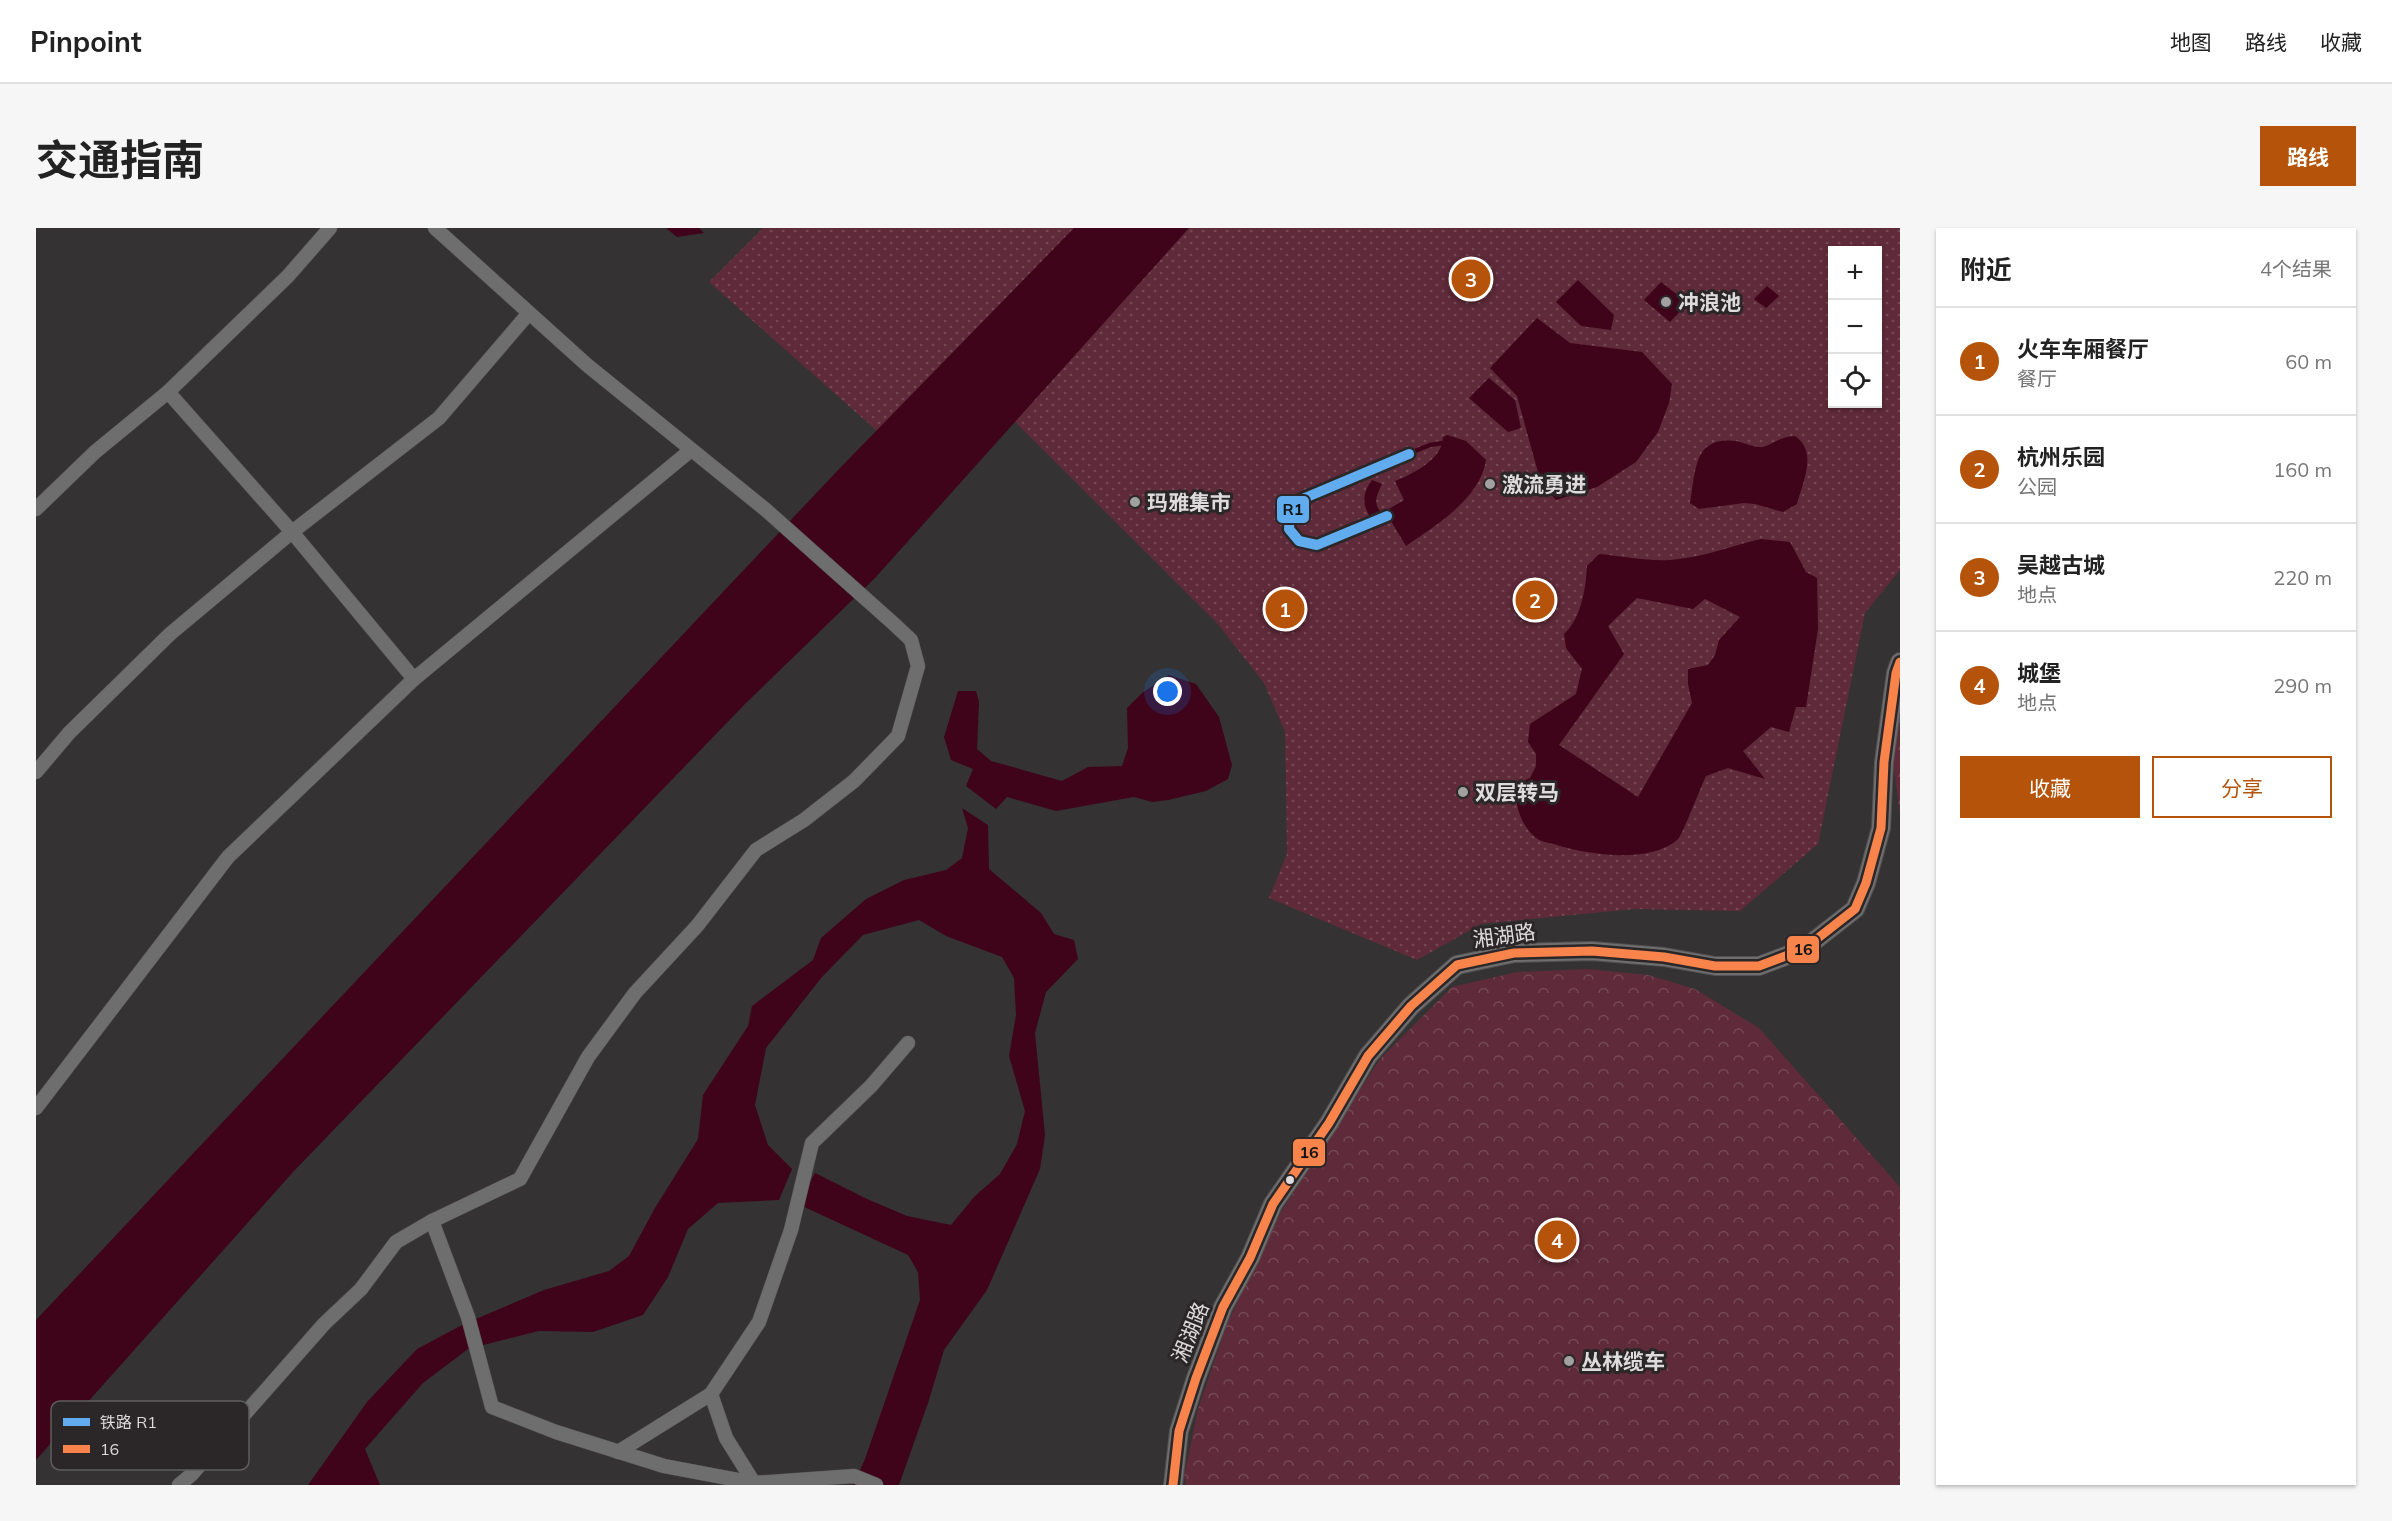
<!DOCTYPE html>
<html lang="zh">
<meta charset="utf-8">
<style>
body{margin:0;font-family:Mulish,"Noto Sans SC",sans-serif;background:#f6f6f6;color:#222}
.controls{position:absolute;right:18px;top:18px;display:grid;overflow:hidden;border-radius:0px;box-shadow:0 2px 4px #0004}
.controls button{width:54px;height:54px;display:grid;place-items:center;padding:0;border:0;border-bottom:2px solid #e0e0e0;background:#fff;color:#222;font:30px sans-serif}
.you{position:absolute;left:1132px;top:464px;width:21px;height:21px;margin:-15px;border:4px solid #fff;border-radius:50%;background:#1a73e8;box-shadow:0 0 0 9px #1a73e833}
.badge{display:grid;place-items:center;width:39px;height:39px;border-radius:50%;background:#b45309;color:#fff;font-size:20px;font-weight:700}
.pin{position:absolute;translate:-50% -50%;border:3px solid #fff;box-shadow:0 2px 6px #0006}
.list{margin:0;padding:0;list-style:none}
h2{display:flex;justify-content:space-between;align-items:center;height:78px;margin:0;padding:0 24px;font-size:26px}
h2 small{font-size:20px;font-weight:400;color:#767676}
.list li{display:grid;grid-template-columns:39px 1fr auto;gap:18px;align-items:center;box-sizing:border-box;height:108px;padding:0 24px;border-top:2px solid #e0e0e0}
.list b{display:block;font-size:22px;white-space:nowrap}
.list p{margin:0;font-size:20px;white-space:nowrap;color:#767676}
.list em{font-size:20px;font-style:normal;color:#767676}
.actions{display:flex;gap:12px;padding:18px 24px}
.actions a{flex:1;padding:14px 0;border:2px solid #b45309;border-radius:0px;text-align:center;font-size:21px;color:#b45309}
.actions .main{background:#b45309;color:#fff}
.icon{flex:none;width:33px;height:33px;fill:none;stroke:currentColor;stroke-width:2;stroke-linecap:round;stroke-linejoin:round}
.map{position:relative;flex:none;width:1864px;height:1257px;overflow:hidden;border-radius:0px}
header{display:flex;align-items:center;gap:36px;box-sizing:border-box;height:84px;padding:0 30px;background:#fff;border-bottom:2px solid #e0e0e0}
header strong{font-size:28px}
nav{display:flex;gap:33px;margin-inline-start:auto;font-size:21px}
.intro{display:flex;align-items:center;justify-content:space-between;box-sizing:border-box;height:144px;padding:0 36px}
h1{margin:0;font-size:42px}
.button{padding:15px 27px;border-radius:0px;background:#b45309;color:#fff;font-size:21px;font-weight:700}
main{display:flex;gap:36px;padding:0 36px}
aside{flex:1;background:#fff;border-radius:0px;box-shadow:0 2px 4px #0004}
.map>svg:first-child{display:block}
.forest{fill:url(#forest-crowns)}
.park{fill:url(#park-dots);fill-rule:evenodd}
.water{fill:#3f041a;fill-rule:evenodd}
.lines{fill:none;stroke-linecap:round;stroke-linejoin:round}
.stream{stroke:#3f041a;stroke-width:4.5}
.minor-casing{stroke:#535151;stroke-width:15}
.secondary-casing{stroke:#535151;stroke-width:20}
.minor{stroke:#6f6e6e;stroke-width:14}
.secondary{stroke:#6f6e6e;stroke-width:18}
.bus-1-casing{stroke:#2b2728;stroke-width:14}
.bus-1{stroke:#f8844c;stroke-width:9}
.rail-1-casing{stroke:#2b2728;stroke-width:15}
.rail-1{stroke:#60acee;stroke-width:10}
.poi-dot{fill:#a2a0a0;stroke:#2b2728;stroke-width:2}
.bus-dot{fill:#dddbdb;stroke:#2b2728;stroke-width:2}
.labels{text-anchor:middle;dominant-baseline:central;stroke-width:6;stroke-linejoin:round;paint-order:stroke}
.poi-label{font-size:21px;font-weight:bold;fill:#dddbdb;stroke:#2b2728;text-anchor:start}
.street-label{font-size:21px;fill:#dddbdb;stroke:#2b2728}
.key{fill:#2b2728;stroke:#605d5e;stroke-width:1.5}
.key-label{font-size:16px;fill:#dddbdb}
.line-badge{stroke:#2b2728;stroke-width:2}
.pale-badge-label{font-size:16px;text-anchor:middle;font-weight:bold;fill:#111}
</style>
<header>
<strong>Pinpoint</strong>
<nav><a>地图</a><a>路线</a><a>收藏</a></nav>
</header>
<div class="intro"><h1>交通指南</h1><a class="button">路线</a></div>
<main>
<div class="map">
<svg width="1864" height="1257" viewBox="0 0 1864 1257">
<defs>
<pattern id="forest-crowns" width="20" height="18" patternUnits="userSpaceOnUse" patternTransform="scale(1.5)"><rect width="20" height="18" fill="#5f2a39"/><path d="M2 6a3 3 0 1 1 6 0M12 15a3 3 0 1 1 6 0" fill="none" stroke="#764855"/></pattern>
<pattern id="park-dots" width="8" height="8" patternUnits="userSpaceOnUse" patternTransform="scale(1.5)"><rect width="8" height="8" fill="#5f2a39"/><path d="M2 2h.1M6 6h.1" fill="none" stroke="#764855" stroke-width="1.8" stroke-linecap="round"/></pattern>
</defs>
<rect width="100%" height="100%" fill="#343233"/>
<g class="forest">
<path d="M 1864,471 L 1864,587 L 1857,533 Z"/>
<path d="M 1552,741 L 1612,747 L 1659,761 L 1723,800 L 1864,959 L 1864,1257 L 1150,1257 L 1148,1248 L 1162,1181 L 1191,1096 L 1245,984 L 1344,831 L 1416,759 L 1481,744 Z"/>
</g>
<path class="park" d="M 727,0 L 1864,0 L 1864,342 L 1829,385 L 1782,616 L 1704,683 L 1598,681 L 1445,696 L 1381,732 L 1233,670 L 1251,626 L 1249,504 L 1228,455 L 1181,395 L 947,162 L 876,234 L 673,54 ZM 1796,22 L 1842,22 L 1842,176 L 1796,176 Z"/>
<g class="water">
<path d="M 630,0 L 663,0 L 668,5 L 641,9 Z"/>
<path d="M 1038,0 L 1153,0 L 839,350 L 709,476 L 257,944 L 0,1232 L 0,1092 L 804,240 Z"/>
<path d="M 1542,52 L 1578,87 L 1575,102 L 1545,98 L 1520,74 Z"/>
<path d="M 1625,54 L 1652,75 L 1634,94 L 1608,72 Z"/>
<path d="M 1731,58 L 1743,68 L 1730,80 L 1718,71 Z"/>
<path d="M 1501,90 L 1534,115 L 1606,124 L 1636,156 L 1633,175 L 1622,204 L 1600,234 L 1561,259 L 1520,272 L 1505,255 L 1481,168 L 1454,140 Z"/>
<path d="M 1453,150 L 1479,172 L 1485,200 L 1472,204 L 1433,170 Z"/>
<path d="M 1411,207 L 1430,213 L 1450,232 C 1444,271 1400,297 1370,318 L 1355,293 L 1338,294 C 1326,280 1325,266 1336,252 L 1346,256 C 1341,267 1336,275 1346,285 L 1368,272 L 1359,253 C 1377,246 1407,231 1407,209 Z"/>
<path d="M 1759,208 C 1782,224 1767,253 1761,276 L 1747,284 L 1719,276 L 1708,275 L 1663,281 L 1654,275 C 1660,246 1656,207 1700,213 C 1708,215 1720,220 1727,219 C 1739,215 1744,209 1759,208 Z"/>
<path d="M 1725,311 L 1754,314 L 1770,344 L 1781,350 L 1782,401 L 1770,479 L 1760,479 L 1753,504 L 1735,499 L 1707,523 L 1729,551 L 1692,540 L 1670,548 C 1665,558 1646,608 1642,611 C 1616,636 1552,627 1521,617 C 1515,615 1505,614 1500,610 C 1484,596 1478,576 1481,556 L 1494,550 L 1500,538 L 1500,526 L 1492,514 L 1494,496 L 1540,466 L 1546,441 L 1530,420 L 1528,406 C 1545,391 1550,360 1551,338 L 1563,326 C 1589,328 1617,335 1643,331 C 1671,328 1698,317 1725,311 ZM 1601,370 L 1657,381 L 1669,371 L 1704,389 L 1683,412 L 1679,427 L 1672,437 L 1652,441 L 1652,456 L 1656,475 L 1602,569 L 1523,517 L 1588,426 L 1572,398 Z"/>
<path d="M 1133,447 L 1160,456 L 1183,489 L 1196,537 L 1192,551 L 1170,563 L 1132,572 L 1116,574 L 1098,569 L 1020,583 L 971,569 L 960,581 L 930,558 L 937,541 L 915,532 L 908,509 L 922,463 L 940,463 L 943,474 L 941,521 L 955,533 L 1026,553 L 1052,539 L 1086,538 L 1092,520 L 1091,480 L 1106,465 Z"/>
<path d="M 926,580 L 952,597 L 953,641 L 1005,685 L 1018,706 L 1038,712 L 1042,731 L 1010,764 L 999,805 L 1009,907 L 1004,941 L 951,1062 L 908,1122 L 892,1175 L 863,1257 L 817,1257 L 829,1231 L 884,1072 L 882,1044 L 872,1027 L 762,976 L 779,945 L 831,971 L 871,988 L 915,997 L 939,968 L 964,946 L 981,916 L 989,883 L 973,828 L 980,787 L 978,750 L 966,729 L 910,708 L 883,692 L 827,707 L 786,749 L 730,820 L 719,877 L 732,917 L 756,941 L 743,972 L 682,975 L 652,1001 L 632,1049 L 607,1087 L 557,1104 L 503,1103 L 432,1121 L 387,1155 L 329,1221 L 344,1257 L 272,1257 L 331,1174 L 381,1121 L 428,1096 L 508,1062 L 573,1043 L 593,1028 L 619,980 L 662,911 L 667,867 L 712,798 L 716,778 L 777,732 L 785,710 L 830,671 L 868,652 L 910,642 L 926,630 L 932,600 Z"/>
</g>
<g class="lines">
<path class="stream" d="M 1359,231 L 1394,217 L 1413,214"/>
<g class="minor-casing">
<g id="minor">
<path d="M 132,164 L 256,304 L 378,451"/>
<path d="M 0,281 L 59,224 L 132,164 L 252,48 L 294,0"/>
<path d="M 0,544 L 33,505 L 134,406 L 256,304 L 403,190 L 493,85"/>
<path d="M 0,880 L 192,629 L 378,451 L 655,222"/>
<path d="M 396,993 L 432,1089 L 456,1179 L 520,1204 L 628,1238 L 718,1255 L 818,1248 L 840,1257"/>
<path d="M 675,1166 L 690,1210 L 718,1255"/>
<path d="M 582,1224 L 675,1166 L 723,1094 L 755,1002 L 776,915 L 835,858 L 872,815"/>
<path d="M 143,1257 L 155,1247 L 288,1096 L 325,1061 L 360,1014 L 396,993 L 484,951 L 552,829 L 599,765 L 661,698 L 720,622 L 768,592 L 818,553 L 862,508 L 882,438 L 875,412 L 858,396 L 730,282 L 551,137 L 399,0"/>
</g>
</g>
<g class="secondary-casing">
<path id="secondary" d="M 1137,1257 L 1143,1203 L 1160,1150 L 1187,1079 L 1214,1030 L 1237,976 L 1293,895 L 1332,828 L 1375,778 L 1421,737 L 1478,725 L 1556,723 L 1628,729 L 1679,738 L 1723,738 L 1768,721 L 1819,681 L 1830,655 L 1845,600 L 1848,534 L 1860,445 L 1864,434"/>
</g>
<use href="#minor" class="minor"/>
<use href="#secondary" class="secondary"/>
<g class="bus-1-casing">
<path id="bus-1" d="M 1137,1257 L 1143,1203 L 1160,1150 L 1187,1079 L 1214,1030 L 1237,976 L 1293,895 L 1332,828 L 1375,778 L 1421,737 L 1478,725 L 1556,723 L 1628,729 L 1679,738 L 1723,738 L 1768,721 L 1819,681 L 1830,655 L 1845,600 L 1848,534 L 1860,445 L 1864,434"/>
</g>
<use href="#bus-1" class="bus-1"/>
<g class="rail-1-casing">
<path id="rail-1" d="M 1351,288 L 1281,317 L 1263,313 L 1253,301 L 1254,286 L 1264,272 L 1373,226"/>
</g>
<use href="#rail-1" class="rail-1"/>
</g>
<g class="poi-dot">
<circle cx="1630" cy="74" r="6"/>
<circle cx="1454" cy="256" r="6"/>
<circle cx="1099" cy="274" r="6"/>
<circle cx="1427" cy="564" r="6"/>
<circle cx="1533" cy="1133" r="6"/>
</g>
<circle class="bus-dot" cx="1254" cy="952" r="5"/>
<g class="labels">
<g class="poi-label">
<text x="1642" y="74">冲浪池</text>
<text x="1466" y="256">激流勇进</text>
<text x="1111" y="274">玛雅集市</text>
<text x="1439" y="564">双层转马</text>
<text x="1545" y="1133">丛林缆车</text>
</g>
<g class="street-label">
<text transform="translate(1468 707) rotate(-8)">湘湖路</text>
<text transform="translate(1154 1104) rotate(-68)">湘湖路</text>
</g>
</g>
<rect x="15" y="1173" width="198" height="69" rx="9" class="key"/>
<rect x="27" y="1190" width="27" height="8" fill="#60acee"/>
<rect x="27" y="1217" width="27" height="8" fill="#f8844c"/>
<g class="key-label">
<text x="64" y="1200">铁路 R1</text>
<text x="64" y="1227">16</text>
</g>
<g class="line-badge">
<rect x="1240" y="267" width="34" height="29" rx="6" fill="#60acee"/>
<rect x="1750" y="707" width="34" height="29" rx="6" fill="#f8844c"/>
<rect x="1256" y="910" width="34" height="29" rx="6" fill="#f8844c"/>
</g>
<g class="pale-badge-label">
<text x="1257" y="287">R1</text>
<text x="1767" y="727">16</text>
<text x="1273" y="930">16</text>
</g>
</svg>
<div class="controls">
<button>+</button>
<button>−</button>
<button><svg class="icon" aria-label="locate" viewBox="0 0 24 24"><circle cx="12" cy="12" r="6"/><path d="M12 2v4M12 18v4M2 12h4M18 12h4"/></svg></button>
</div>
<div class="you"></div>
<div class="pin badge" style="left:1249px;top:381px">1</div>
<div class="pin badge" style="left:1499px;top:372px">2</div>
<div class="pin badge" style="left:1435px;top:51px">3</div>
<div class="pin badge" style="left:1521px;top:1012px">4</div>
</div>
<aside>
<h2>附近<small>4个结果</small></h2>
<ul class="list">
<li><span class="badge">1</span><div><b>火车车厢餐厅</b><p>餐厅</p></div><em>60 m</em></li>
<li><span class="badge">2</span><div><b>杭州乐园</b><p>公园</p></div><em>160 m</em></li>
<li><span class="badge">3</span><div><b>吴越古城</b><p>地点</p></div><em>220 m</em></li>
<li><span class="badge">4</span><div><b>城堡</b><p>地点</p></div><em>290 m</em></li>
</ul>
<div class="actions"><a class="main">收藏</a><a>分享</a></div>
</aside>
</main>
